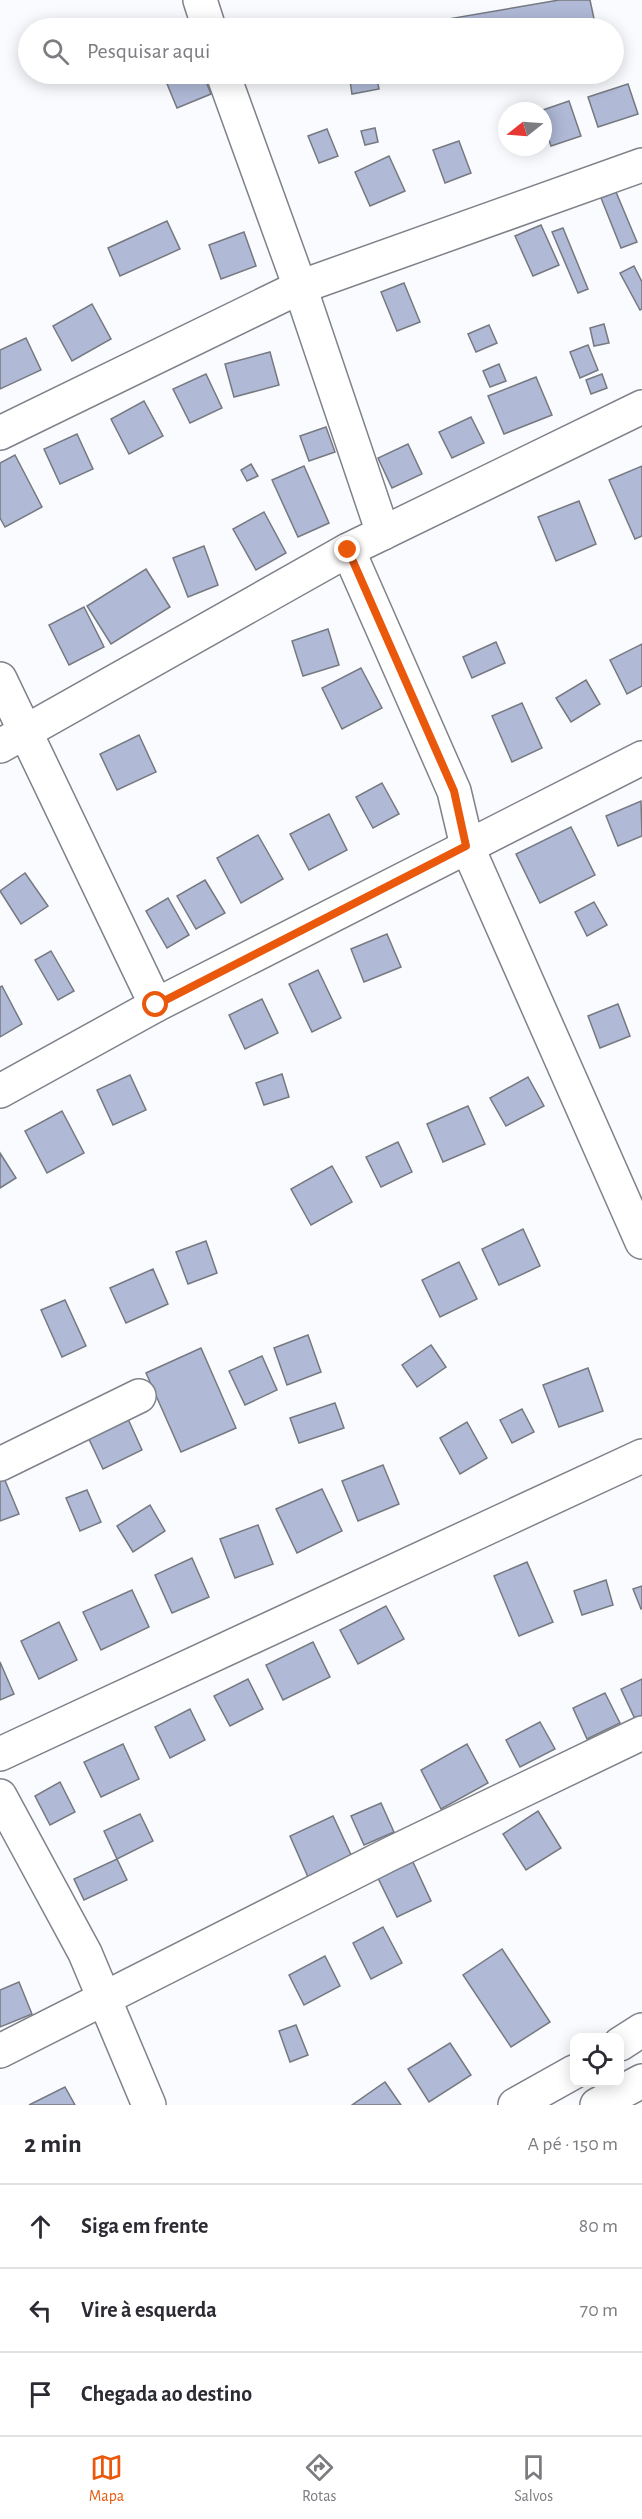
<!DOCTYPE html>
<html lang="pt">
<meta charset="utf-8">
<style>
body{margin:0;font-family:"Alegreya Sans",sans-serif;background:#f2f2f3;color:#2b2b33}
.controls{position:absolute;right:18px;bottom:18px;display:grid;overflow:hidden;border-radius:12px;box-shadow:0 3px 15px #0003}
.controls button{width:54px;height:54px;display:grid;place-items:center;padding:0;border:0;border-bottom:2px solid #e1e1e2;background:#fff;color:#2b2b33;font:30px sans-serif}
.compass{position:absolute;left:498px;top:102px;width:54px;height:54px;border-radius:50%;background:#fff;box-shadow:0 3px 15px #0003;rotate:253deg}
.stop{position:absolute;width:18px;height:18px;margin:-14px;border:4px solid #ea580c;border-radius:50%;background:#fff}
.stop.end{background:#ea580c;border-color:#fff;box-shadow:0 2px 6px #0008}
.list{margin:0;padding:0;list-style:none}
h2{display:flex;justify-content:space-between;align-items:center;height:78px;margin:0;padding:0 24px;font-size:26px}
h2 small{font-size:20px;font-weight:400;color:#7c7c81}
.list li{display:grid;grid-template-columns:39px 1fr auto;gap:18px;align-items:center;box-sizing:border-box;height:84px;padding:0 24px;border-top:2px solid #e1e1e2}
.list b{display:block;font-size:22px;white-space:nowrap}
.list em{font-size:20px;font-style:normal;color:#7c7c81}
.icon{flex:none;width:33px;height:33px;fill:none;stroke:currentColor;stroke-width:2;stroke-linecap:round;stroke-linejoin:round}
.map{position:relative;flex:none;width:642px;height:2105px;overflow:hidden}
.search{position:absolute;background:#fff;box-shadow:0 3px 15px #0003;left:18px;right:18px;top:18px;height:66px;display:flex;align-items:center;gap:15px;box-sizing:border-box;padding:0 21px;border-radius:33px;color:#7c7c81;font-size:22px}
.sheet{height:330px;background:#fff}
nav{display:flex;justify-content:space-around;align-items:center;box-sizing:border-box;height:84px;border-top:2px solid #e1e1e2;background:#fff;font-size:16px;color:#7c7c81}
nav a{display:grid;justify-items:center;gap:3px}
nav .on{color:#ea580c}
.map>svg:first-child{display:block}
.building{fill:#b0bad7;stroke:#767980;stroke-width:1.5}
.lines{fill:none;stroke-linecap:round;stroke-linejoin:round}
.minor-casing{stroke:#7f8289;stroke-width:36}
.minor{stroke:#fff;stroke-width:33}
.route{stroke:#ea580c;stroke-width:8}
</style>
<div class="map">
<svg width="642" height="2105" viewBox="0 0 642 2105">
<rect width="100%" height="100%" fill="#f9fbfe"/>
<g class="building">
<path d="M 559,0 L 590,0 L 596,28 L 450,28 L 448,19 Z"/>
<path d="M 163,74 L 203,74 L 211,94 L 177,108 Z"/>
<path d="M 349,74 L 376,74 L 379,89 L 352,94 Z"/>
<path d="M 381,74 L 446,74 L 446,75 L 382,80 Z"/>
<path d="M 628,84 L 638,114 L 598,127 L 588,97 Z"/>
<path d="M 569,101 L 581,136 L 551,146 L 543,121 L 543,111 L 540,111 Z"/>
<path d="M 375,128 L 378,142 L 365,145 L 361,131 Z"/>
<path d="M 327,129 L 338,156 L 319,163 L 308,136 Z"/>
<path d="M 459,141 L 471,173 L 445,183 L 433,150 Z"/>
<path d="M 389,156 L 405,191 L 370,206 L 355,172 Z"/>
<path d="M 616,192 L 637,242 L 621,248 L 601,198 Z"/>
<path d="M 167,221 L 180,249 L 120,276 L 108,248 Z"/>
<path d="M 541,225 L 559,265 L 533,276 L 515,236 Z"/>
<path d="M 563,228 L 588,289 L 578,293 L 552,232 Z"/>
<path d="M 244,232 L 256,266 L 221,279 L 209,245 Z"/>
<path d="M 634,266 L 642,282 L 642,309 L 640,310 L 620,273 Z"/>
<path d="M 404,283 L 420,322 L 397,331 L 381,292 Z"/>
<path d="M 92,304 L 111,339 L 72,361 L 53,326 Z"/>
<path d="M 604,324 L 609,343 L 594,346 L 590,328 Z"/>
<path d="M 489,325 L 497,343 L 476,352 L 468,334 Z"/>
<path d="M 26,338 L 41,370 L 0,389 L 0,350 Z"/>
<path d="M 588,345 L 598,370 L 580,378 L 570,352 Z"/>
<path d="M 270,352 L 279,385 L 234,397 L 225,364 Z"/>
<path d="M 499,364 L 506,381 L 490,387 L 483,371 Z"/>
<path d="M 206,374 L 222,408 L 190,423 L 173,389 Z"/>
<path d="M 602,374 L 607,388 L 591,394 L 586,380 Z"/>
<path d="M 536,377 L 552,415 L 504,434 L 488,396 Z"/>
<path d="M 144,401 L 163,436 L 129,454 L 111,419 Z"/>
<path d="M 471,417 L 484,443 L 452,458 L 439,432 Z"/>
<path d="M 326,427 L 335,452 L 309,461 L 300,436 Z"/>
<path d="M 77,434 L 93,469 L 60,484 L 44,449 Z"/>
<path d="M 408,444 L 422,474 L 392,488 L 378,458 Z"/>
<path d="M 15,455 L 42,507 L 5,527 L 0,518 L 0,463 Z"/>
<path d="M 251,464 L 258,476 L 247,481 L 241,470 Z"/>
<path d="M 304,466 L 329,523 L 298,537 L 272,480 Z"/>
<path d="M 642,466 L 642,536 L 635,539 L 609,480 Z"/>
<path d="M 579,501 L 596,544 L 556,561 L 538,517 Z"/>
<path d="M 264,512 L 286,553 L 256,570 L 233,529 Z"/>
<path d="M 204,546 L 218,585 L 188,597 L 173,558 Z"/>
<path d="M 146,569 L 170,607 L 111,644 L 87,606 Z"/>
<path d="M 84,607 L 104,647 L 69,665 L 49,625 Z"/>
<path d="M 328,629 L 339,665 L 303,676 L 292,641 Z"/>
<path d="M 496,642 L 505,663 L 472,678 L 463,657 Z"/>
<path d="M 642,644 L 642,686 L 627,694 L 610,660 Z"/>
<path d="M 361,668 L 382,708 L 342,729 L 322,688 Z"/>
<path d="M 586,680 L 600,704 L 571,722 L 556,698 Z"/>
<path d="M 522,703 L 542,748 L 512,762 L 492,716 Z"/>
<path d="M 139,735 L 156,772 L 117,790 L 100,754 Z"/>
<path d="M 382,783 L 399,814 L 373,828 L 356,797 Z"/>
<path d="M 641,801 L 642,836 L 618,846 L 606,816 Z"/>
<path d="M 329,814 L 347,850 L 309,870 L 290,834 Z"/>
<path d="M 571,827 L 595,875 L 540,903 L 516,854 Z"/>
<path d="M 258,835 L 283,879 L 241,903 L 217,858 Z"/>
<path d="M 25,873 L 48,906 L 21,924 L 0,891 Z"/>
<path d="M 205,880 L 225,913 L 196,929 L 177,896 Z"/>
<path d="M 168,898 L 189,935 L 167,948 L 146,911 Z"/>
<path d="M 594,902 L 607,925 L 587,936 L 575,912 Z"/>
<path d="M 387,934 L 401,967 L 364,982 L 351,949 Z"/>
<path d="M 51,951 L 74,991 L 58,1000 L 35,960 Z"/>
<path d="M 318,970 L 341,1018 L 312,1032 L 289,984 Z"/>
<path d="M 2,986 L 22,1024 L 0,1037 L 0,987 Z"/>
<path d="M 262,999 L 278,1033 L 245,1049 L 229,1015 Z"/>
<path d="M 618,1004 L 630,1036 L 600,1048 L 588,1016 Z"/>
<path d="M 282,1074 L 289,1097 L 264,1105 L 256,1083 Z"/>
<path d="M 130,1075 L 146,1110 L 113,1125 L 97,1090 Z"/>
<path d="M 528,1077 L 544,1106 L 506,1126 L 490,1098 Z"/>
<path d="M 468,1106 L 485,1144 L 443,1162 L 427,1124 Z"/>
<path d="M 62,1111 L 84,1153 L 47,1173 L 25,1131 Z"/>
<path d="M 398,1142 L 412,1172 L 381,1187 L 366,1157 Z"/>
<path d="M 0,1153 L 16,1178 L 0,1188 Z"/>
<path d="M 332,1166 L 352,1202 L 311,1225 L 291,1189 Z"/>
<path d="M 523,1229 L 540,1266 L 499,1285 L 482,1249 Z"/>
<path d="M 206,1241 L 217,1273 L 188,1284 L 176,1252 Z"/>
<path d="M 459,1262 L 477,1299 L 440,1317 L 422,1280 Z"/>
<path d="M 153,1269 L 168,1304 L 126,1323 L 110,1288 Z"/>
<path d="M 65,1300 L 86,1346 L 62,1357 L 41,1310 Z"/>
<path d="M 308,1335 L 321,1372 L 287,1385 L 274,1348 Z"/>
<path d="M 431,1345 L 446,1367 L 417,1387 L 402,1365 Z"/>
<path d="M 201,1348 L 236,1428 L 181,1452 L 146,1373 Z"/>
<path d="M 262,1356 L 277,1390 L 245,1405 L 229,1371 Z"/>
<path d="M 588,1368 L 603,1411 L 559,1427 L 543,1385 Z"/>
<path d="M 335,1403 L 344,1428 L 299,1443 L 290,1418 Z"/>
<path d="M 522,1409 L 534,1432 L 512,1443 L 500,1420 Z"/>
<path d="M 128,1419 L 142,1450 L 103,1469 L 88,1437 Z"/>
<path d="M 467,1422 L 487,1458 L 460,1474 L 440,1438 Z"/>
<path d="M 383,1465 L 399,1504 L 358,1521 L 342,1481 Z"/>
<path d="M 4,1478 L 19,1514 L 0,1521 L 0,1480 Z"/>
<path d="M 322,1489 L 342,1531 L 297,1553 L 276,1509 Z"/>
<path d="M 87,1490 L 101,1522 L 80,1531 L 66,1498 Z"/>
<path d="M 150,1505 L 165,1531 L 133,1552 L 117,1526 Z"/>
<path d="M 258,1525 L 273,1564 L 235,1578 L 220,1539 Z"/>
<path d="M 192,1558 L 209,1597 L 172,1613 L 155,1575 Z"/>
<path d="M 527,1562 L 553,1622 L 519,1636 L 494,1576 Z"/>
<path d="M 606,1580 L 613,1605 L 582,1615 L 574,1591 Z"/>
<path d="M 642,1586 L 642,1608 L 641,1609 L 633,1589 Z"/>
<path d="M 132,1590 L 149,1627 L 101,1650 L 83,1612 Z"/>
<path d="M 386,1606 L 404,1639 L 358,1664 L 340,1630 Z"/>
<path d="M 59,1622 L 77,1660 L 39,1679 L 21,1641 Z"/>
<path d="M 313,1642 L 330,1677 L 283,1700 L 266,1665 Z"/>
<path d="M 0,1662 L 14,1694 L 0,1700 Z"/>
<path d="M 248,1679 L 263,1709 L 230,1726 L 214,1696 Z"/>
<path d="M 642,1679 L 642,1716 L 635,1719 L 621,1689 Z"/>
<path d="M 605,1693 L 620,1723 L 587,1739 L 573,1708 Z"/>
<path d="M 190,1709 L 205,1740 L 170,1758 L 155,1727 Z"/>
<path d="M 540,1722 L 555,1749 L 520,1767 L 506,1740 Z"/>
<path d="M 123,1744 L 139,1779 L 101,1797 L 84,1762 Z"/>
<path d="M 467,1744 L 488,1783 L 441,1809 L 421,1770 Z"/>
<path d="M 60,1782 L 75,1812 L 50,1825 L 35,1796 Z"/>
<path d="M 381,1803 L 394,1832 L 364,1845 L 351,1816 Z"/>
<path d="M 538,1811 L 561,1848 L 526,1870 L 503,1834 Z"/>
<path d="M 140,1814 L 153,1841 L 117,1859 L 104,1831 Z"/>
<path d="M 333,1816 L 352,1857 L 308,1877 L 290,1836 Z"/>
<path d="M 117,1859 L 127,1880 L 84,1900 L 74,1879 Z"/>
<path d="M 413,1862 L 431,1901 L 397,1917 L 378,1878 Z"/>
<path d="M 383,1927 L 402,1963 L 371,1979 L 353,1943 Z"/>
<path d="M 502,1949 L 550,2022 L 511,2047 L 463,1975 Z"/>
<path d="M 325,1956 L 340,1986 L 304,2005 L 289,1975 Z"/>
<path d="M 19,1982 L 32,2014 L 0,2027 L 0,1990 Z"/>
<path d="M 296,2025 L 308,2055 L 290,2062 L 279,2031 Z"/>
<path d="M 450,2043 L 471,2075 L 429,2102 L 408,2069 Z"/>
<path d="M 385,2082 L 401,2105 L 352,2105 Z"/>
<path d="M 65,2087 L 75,2105 L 29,2105 Z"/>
</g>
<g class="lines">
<g class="minor-casing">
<g id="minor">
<path d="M 200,0 L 209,28"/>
<path d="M 223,74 L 300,287 L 383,533"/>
<path d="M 0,433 L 300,287 L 642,165"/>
<path d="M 348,550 L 454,791 L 467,846 L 642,1242"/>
<path d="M 0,679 L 156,1005"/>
<path d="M 0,746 L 348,550 L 642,407"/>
<path d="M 0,1091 L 156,1005 L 642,758"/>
<path d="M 0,1464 L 139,1396"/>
<path d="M 0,1754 L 642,1456"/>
<path d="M 0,1796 L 85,1953 L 149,2105"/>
<path d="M 620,2044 L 642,2030"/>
<path d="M 0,2051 L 390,1854 L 642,1733"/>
<path d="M 515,2105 L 574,2072"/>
<path d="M 597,2105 L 642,2081"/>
</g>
</g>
<use href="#minor" class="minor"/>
</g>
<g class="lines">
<path class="route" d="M 156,1005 L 466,846 L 454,791 L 348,550"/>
</g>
</svg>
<div class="controls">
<button><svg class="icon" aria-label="locate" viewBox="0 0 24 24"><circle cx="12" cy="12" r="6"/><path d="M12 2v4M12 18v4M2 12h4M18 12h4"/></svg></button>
</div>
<svg class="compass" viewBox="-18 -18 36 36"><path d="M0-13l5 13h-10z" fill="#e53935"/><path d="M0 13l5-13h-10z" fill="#7c7c81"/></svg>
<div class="stop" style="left:156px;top:1005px"></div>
<div class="stop end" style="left:348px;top:550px"></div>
<div class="search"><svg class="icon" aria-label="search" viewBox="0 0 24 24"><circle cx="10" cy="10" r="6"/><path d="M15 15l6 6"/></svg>Pesquisar aqui</div>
</div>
<section class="sheet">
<h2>2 min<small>A pé · 150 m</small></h2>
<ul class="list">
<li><svg class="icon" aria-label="ahead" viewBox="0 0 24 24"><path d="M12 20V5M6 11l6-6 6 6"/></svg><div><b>Siga em frente</b></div><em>80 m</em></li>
<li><svg class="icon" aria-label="left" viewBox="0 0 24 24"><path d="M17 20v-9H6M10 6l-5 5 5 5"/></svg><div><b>Vire à esquerda</b></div><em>70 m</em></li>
<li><svg class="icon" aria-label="arrive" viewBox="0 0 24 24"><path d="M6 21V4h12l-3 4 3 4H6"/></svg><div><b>Chegada ao destino</b></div></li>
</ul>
</section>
<nav>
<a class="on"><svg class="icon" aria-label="map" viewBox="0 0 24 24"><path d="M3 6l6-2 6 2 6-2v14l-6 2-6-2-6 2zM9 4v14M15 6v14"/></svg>Mapa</a>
<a><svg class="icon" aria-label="directions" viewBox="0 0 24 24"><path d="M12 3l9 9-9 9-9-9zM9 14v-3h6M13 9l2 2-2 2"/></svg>Rotas</a>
<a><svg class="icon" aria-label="saved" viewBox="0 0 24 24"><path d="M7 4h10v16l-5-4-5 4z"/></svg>Salvos</a>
</nav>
